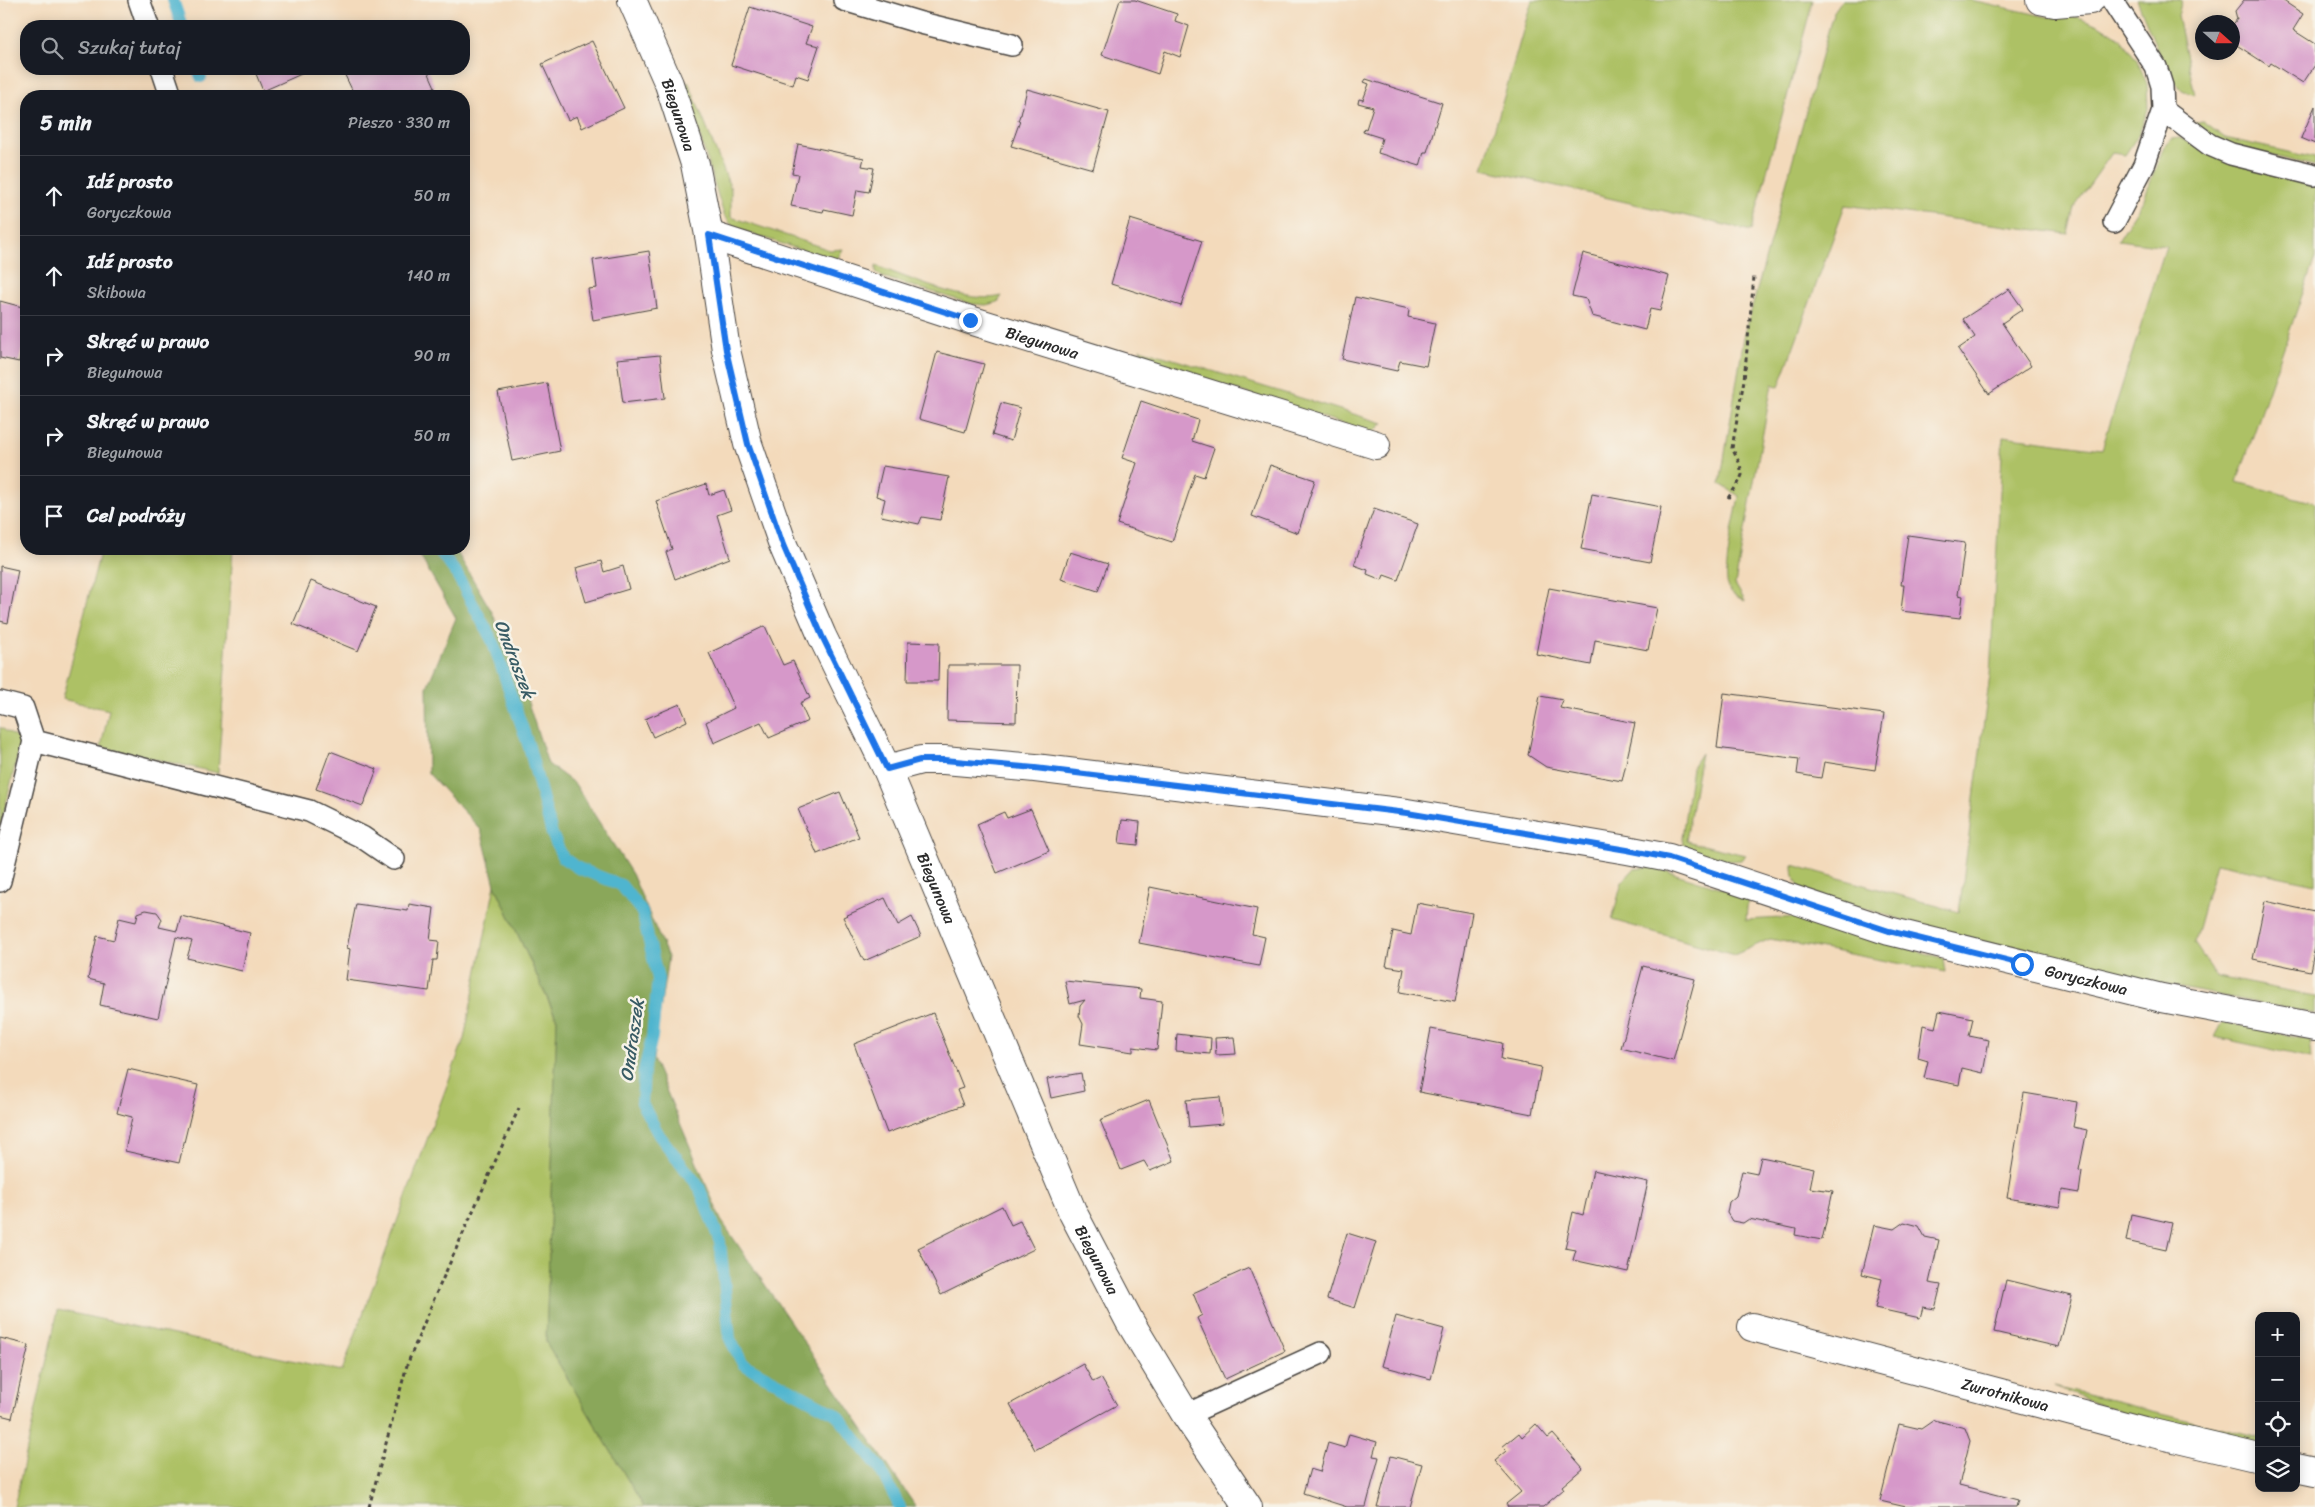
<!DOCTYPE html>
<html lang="pl">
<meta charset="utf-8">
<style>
body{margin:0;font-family:Sriracha,sans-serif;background:#20242c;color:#f1f3f6}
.controls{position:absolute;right:15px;bottom:15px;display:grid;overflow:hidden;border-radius:10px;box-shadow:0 2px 12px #0003}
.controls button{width:45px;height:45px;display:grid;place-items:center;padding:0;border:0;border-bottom:1px solid #363941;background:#171b24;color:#f1f3f6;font:25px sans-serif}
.compass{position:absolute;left:2195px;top:15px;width:45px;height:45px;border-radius:50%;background:#171b24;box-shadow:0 2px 12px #0003;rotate:111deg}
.stop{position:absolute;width:15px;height:15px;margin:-11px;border:4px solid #1a73e8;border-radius:50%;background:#fff}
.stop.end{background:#1a73e8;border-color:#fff;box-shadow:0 1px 5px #0008}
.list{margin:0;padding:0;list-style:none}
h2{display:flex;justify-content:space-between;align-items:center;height:65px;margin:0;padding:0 20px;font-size:21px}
h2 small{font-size:16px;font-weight:400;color:#9ea1a6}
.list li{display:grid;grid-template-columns:32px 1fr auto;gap:15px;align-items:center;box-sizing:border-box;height:80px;padding:0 20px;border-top:1px solid #363941}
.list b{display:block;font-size:19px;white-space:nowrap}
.list p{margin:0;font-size:16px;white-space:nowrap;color:#9ea1a6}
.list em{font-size:16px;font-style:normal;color:#9ea1a6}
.icon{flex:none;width:28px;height:28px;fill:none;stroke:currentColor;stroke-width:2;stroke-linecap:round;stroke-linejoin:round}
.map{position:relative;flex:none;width:2315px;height:1507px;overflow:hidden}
.search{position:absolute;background:#171b24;box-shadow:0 2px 12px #0003;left:20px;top:20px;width:450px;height:55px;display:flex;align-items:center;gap:12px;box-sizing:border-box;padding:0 18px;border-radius:20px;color:#9ea1a6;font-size:19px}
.panel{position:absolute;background:#171b24;box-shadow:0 2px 12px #0003;left:20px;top:90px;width:450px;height:465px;border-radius:20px}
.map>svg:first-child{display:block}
.green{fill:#adc165;stroke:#6c7648}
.forest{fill:#8aa75a;stroke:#5a6942}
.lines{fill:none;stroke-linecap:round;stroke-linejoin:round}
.stream{stroke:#50b5cf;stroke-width:12}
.building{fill:#d698c9}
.service-casing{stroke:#494541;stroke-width:24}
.minor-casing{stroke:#494541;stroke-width:30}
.path{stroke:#494541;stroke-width:3;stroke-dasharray:4 4;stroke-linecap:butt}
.service{stroke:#fff;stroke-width:21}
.minor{stroke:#fff;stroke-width:28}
.route{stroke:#1a73e8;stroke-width:6}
.labels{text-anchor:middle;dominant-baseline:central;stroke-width:5;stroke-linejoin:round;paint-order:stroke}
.street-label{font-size:16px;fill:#2b2b2b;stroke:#f7f3e8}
.water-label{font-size:18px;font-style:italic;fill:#385b64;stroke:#f7f3e8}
</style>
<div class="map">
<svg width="2315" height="1507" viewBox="0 0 2315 1507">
<rect width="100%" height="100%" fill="#f7f3e8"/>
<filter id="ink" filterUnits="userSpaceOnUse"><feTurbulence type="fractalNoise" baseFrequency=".02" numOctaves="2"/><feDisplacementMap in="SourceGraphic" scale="10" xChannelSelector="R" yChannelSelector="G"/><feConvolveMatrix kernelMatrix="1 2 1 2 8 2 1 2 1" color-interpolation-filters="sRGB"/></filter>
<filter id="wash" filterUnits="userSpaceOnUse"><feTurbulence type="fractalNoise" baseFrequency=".0096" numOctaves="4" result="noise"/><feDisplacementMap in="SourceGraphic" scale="20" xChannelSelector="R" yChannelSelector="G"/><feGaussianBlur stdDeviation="1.12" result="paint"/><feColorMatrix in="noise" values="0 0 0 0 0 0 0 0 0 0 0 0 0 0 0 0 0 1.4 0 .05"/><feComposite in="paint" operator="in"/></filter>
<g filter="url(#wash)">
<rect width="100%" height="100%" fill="#f3dabb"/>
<g class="green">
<path d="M 1532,0 L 1813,0 L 1751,231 L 1483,169 Z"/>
<path d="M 1842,0 L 1971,0 L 2048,17 L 2078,17 L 2101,26 L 2120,38 L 2137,60 L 2147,84 L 2148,109 L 2139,134 L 2125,155 L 2112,153 L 2074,207 L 2068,234 L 1845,205 L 1779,387 L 1772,384 L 1735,584 L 1745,601 C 1737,597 1731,594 1728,586 C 1722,570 1736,514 1739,496 L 1720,484 L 1744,337 L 1833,13 Z"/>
<path d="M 2137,0 L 2182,0 L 2178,16 L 2195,95 L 2182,90 L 2167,73 Z"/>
<path d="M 688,81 L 731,189 L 731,217 L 830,250 L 843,249 L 838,258 L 832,260 L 734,228 L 724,215 L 685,88 Z"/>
<path d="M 2202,121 L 2225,138 L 2315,158 L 2315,166 L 2226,145 L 2194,123 Z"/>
<path d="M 2180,138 L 2206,152 L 2315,181 L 2315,258 L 2237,482 L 2315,503 L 2315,884 L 2216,863 L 2194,943 L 2217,977 L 2315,996 L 2315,1014 L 2150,982 L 1954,935 L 1802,890 C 1795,882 1793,876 1793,865 L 1959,912 L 1990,675 L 2003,436 L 2102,449 L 2166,246 L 2118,240 L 2144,199 L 2164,146 L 2172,139 Z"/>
<path d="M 876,266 C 910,278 968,305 1002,296 L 998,302 L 986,305 L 972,304 L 882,277 L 876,272 Z"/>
<path d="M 1140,349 L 1383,423 L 1373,433 L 1147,362 Z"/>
<path d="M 101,549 L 233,549 L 218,773 L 101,747 L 109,710 L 62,699 Z"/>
<path d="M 0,727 L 21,741 L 0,829 Z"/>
<path d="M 1701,753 L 1686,841 L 1745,855 L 1741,860 C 1720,863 1699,855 1683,844 L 1682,837 L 1692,767 Z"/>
<path d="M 1653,867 L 1748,896 L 1746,920 L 1799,917 L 1943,958 L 1945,972 L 1770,939 L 1734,955 L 1612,920 L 1622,882 L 1634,869 Z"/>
<path d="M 495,885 L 557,1020 L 546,1342 L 644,1507 L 14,1507 L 58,1310 L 342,1371 L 464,1039 Z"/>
<path d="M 2223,1022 L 2309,1039 L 2311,1058 L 2215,1037 Z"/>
<path d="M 2054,1387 L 2259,1437 L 2259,1449 L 2130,1416 Z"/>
</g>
<path class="forest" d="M 416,549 L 455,549 L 492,612 L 521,681 L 548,764 L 575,784 L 632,874 L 668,957 L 653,1059 L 721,1220 L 916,1507 L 644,1507 L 546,1342 L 557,1019 L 495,885 L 481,830 L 428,773 L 427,687 L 456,618 Z"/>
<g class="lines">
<g class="stream">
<path d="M 173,0 L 182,26"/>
<path d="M 198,69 L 201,77"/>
<path d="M 438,549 L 456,573 L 492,640 L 529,747 L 552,834 L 563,858 L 578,868 L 621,885 L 642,912 L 658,979 L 652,1037 L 644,1071 L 642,1104 L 659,1135 L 699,1187 L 720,1242 L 730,1339 L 743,1364 L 836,1414 L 879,1467 L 900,1507"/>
</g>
</g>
<g id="blocks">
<g class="building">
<path d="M 1120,0 L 1135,0 L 1177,14 L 1175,21 L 1189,26 L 1180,57 L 1165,51 L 1158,74 L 1102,55 Z"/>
<path d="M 2244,0 L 2282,0 L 2303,14 L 2293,30 L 2315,44 L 2315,65 L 2303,83 L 2271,63 L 2269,66 L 2232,42 L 2232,26 L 2237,19 L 2235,11 Z"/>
<path d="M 750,7 L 812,27 L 806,43 L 819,46 L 808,79 L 796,75 L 793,85 L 731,65 Z"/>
<path d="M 592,41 L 624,108 L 582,128 L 577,116 L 568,120 L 542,64 Z"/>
<path d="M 254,69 L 307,69 L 308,71 L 263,91 Z"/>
<path d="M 342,69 L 427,69 L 435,87 L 415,96 L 355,96 Z"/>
<path d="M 1366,79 L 1442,103 L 1427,152 L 1424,152 L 1420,166 L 1378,153 L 1382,138 L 1363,132 L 1364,128 L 1366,129 L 1373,107 L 1358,103 L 1359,99 L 1363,100 L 1369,84 L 1364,82 Z"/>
<path d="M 1027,89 L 1109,112 L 1093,169 L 1011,146 L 1020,121 L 1018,121 L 1020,115 L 1021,115 Z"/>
<path d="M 2315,106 L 2315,144 L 2301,138 Z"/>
<path d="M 798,144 L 864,158 L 862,166 L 874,168 L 869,192 L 857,190 L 852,215 L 824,209 L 823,212 L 791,206 L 798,174 L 792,173 Z"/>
<path d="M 1130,219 L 1202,241 L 1181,306 L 1111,284 Z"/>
<path d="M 649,251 L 657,308 L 593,320 L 588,289 L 597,288 L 593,260 Z"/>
<path d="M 1583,253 L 1669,276 L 1660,311 L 1650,309 L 1645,330 L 1592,316 L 1586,299 L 1572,296 Z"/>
<path d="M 2009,289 L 2023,309 L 2002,323 L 2031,366 L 1989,394 L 1958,349 L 1975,337 L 1963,319 Z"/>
<path d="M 1355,297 L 1409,309 L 1408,317 L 1435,323 L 1426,366 L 1400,361 L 1397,371 L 1342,359 Z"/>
<path d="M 0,301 L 26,308 L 26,335 L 19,362 L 0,358 Z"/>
<path d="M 937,352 L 984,364 L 965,432 L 919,419 Z"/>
<path d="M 660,355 L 665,398 L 623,403 L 617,359 Z"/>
<path d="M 547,383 L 560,451 L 512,461 L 498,392 Z"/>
<path d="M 1141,401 L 1198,420 L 1192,441 L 1214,448 L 1204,477 L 1195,474 L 1172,542 L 1117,524 L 1137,463 L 1122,458 Z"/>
<path d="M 1001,403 L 1020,408 L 1011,441 L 992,435 Z"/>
<path d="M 1270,465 L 1315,480 L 1298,533 L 1252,516 Z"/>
<path d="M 883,466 L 949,477 L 940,520 L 922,517 L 919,524 L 881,516 L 885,499 L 876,496 Z"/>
<path d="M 706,484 L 709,495 L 724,490 L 731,510 L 717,515 L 730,558 L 675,579 L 666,552 L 672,549 L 656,501 Z"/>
<path d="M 1592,494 L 1661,507 L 1650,562 L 1581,549 Z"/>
<path d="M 1374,509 L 1418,524 L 1398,580 L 1384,575 L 1382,580 L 1367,574 L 1368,570 L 1354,565 Z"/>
<path d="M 1908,535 L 1965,543 L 1958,595 L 1963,596 L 1960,618 L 1901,611 L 1904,585 L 1901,585 Z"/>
<path d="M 1070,552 L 1108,564 L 1098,591 L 1061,579 Z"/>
<path d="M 601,561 L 604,572 L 623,566 L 629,589 L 586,602 L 576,568 Z"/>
<path d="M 0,566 L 18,570 L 8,623 L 0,621 Z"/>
<path d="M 311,581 L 376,607 L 358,651 L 293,624 Z"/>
<path d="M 1549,588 L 1657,608 L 1648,650 L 1595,640 L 1591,665 L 1536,654 Z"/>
<path d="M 765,626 L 783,665 L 793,661 L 810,698 L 800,703 L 808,721 L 769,738 L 761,722 L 714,743 L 706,722 L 734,708 L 709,653 Z"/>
<path d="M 908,642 L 939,643 L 938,681 L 907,681 Z"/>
<path d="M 948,665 L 1017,665 L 1016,722 L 947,720 Z"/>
<path d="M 1724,693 L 1884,714 L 1875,770 L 1824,762 L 1821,778 L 1797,774 L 1799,759 L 1717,748 Z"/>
<path d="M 1540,696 L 1563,700 L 1560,708 L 1635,723 L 1622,781 L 1546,767 L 1528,755 Z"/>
<path d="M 680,704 L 687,721 L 653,737 L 645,719 Z"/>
<path d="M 330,751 L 377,769 L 363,806 L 316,789 Z"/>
<path d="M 840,792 L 859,837 L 817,854 L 798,809 Z"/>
<path d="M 1031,809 L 1049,851 L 997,873 L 977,824 L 1004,812 L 1007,818 Z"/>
<path d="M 1122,820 L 1140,822 L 1138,845 L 1119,843 Z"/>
<path d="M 1150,887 L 1257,909 L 1252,934 L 1265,937 L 1259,966 L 1139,943 Z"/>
<path d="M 885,898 L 898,925 L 912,917 L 921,936 L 864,961 L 843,917 Z"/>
<path d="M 2265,901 L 2315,912 L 2315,947 L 2310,971 L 2253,959 Z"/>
<path d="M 1417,903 L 1472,913 L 1455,1002 L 1400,992 L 1404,969 L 1386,966 L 1393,931 L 1411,935 Z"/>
<path d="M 356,904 L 408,911 L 409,904 L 434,908 L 430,940 L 439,941 L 437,960 L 433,960 L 429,991 L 346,980 L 350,949 L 347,948 Z"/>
<path d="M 146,910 L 157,912 L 162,919 L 159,927 L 177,931 L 181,916 L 250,933 L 242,971 L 187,958 L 192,941 L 176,937 L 158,1018 L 100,1005 L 104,983 L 88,979 L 97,936 L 114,940 L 119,918 L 136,922 L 138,913 Z"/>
<path d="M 1643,966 L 1695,979 L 1673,1061 L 1621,1048 Z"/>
<path d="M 1065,981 L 1141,989 L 1140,998 L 1162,1001 L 1157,1050 L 1133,1047 L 1133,1052 L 1080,1044 L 1083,1024 L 1079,1016 L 1080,1006 L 1085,1000 L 1070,1004 Z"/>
<path d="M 1939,1011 L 1973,1018 L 1969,1036 L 1989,1040 L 1983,1073 L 1962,1068 L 1959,1085 L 1924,1078 L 1928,1061 L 1918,1058 L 1923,1025 L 1935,1028 Z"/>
<path d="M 933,1013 L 963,1088 L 957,1090 L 963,1105 L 887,1133 L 854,1044 Z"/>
<path d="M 1431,1029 L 1503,1043 L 1501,1059 L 1541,1067 L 1532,1114 L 1419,1092 Z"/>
<path d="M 1177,1034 L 1211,1038 L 1210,1054 L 1176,1051 Z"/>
<path d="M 1234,1037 L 1236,1054 L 1216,1055 L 1215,1038 Z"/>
<path d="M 128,1069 L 198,1085 L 179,1163 L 125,1151 L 132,1117 L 117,1113 Z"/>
<path d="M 1081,1073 L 1084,1091 L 1051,1098 L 1047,1079 Z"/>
<path d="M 2024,1093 L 2077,1102 L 2073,1127 L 2087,1130 L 2079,1170 L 2082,1171 L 2079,1193 L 2062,1190 L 2060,1207 L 2007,1198 Z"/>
<path d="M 1220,1097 L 1223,1124 L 1189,1127 L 1186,1100 Z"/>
<path d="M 1149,1100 L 1174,1161 L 1150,1171 L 1144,1161 L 1121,1170 L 1100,1120 Z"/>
<path d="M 1761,1157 L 1814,1168 L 1810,1188 L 1833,1191 L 1822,1240 L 1795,1235 L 1796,1229 L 1749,1219 L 1743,1223 L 1732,1221 L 1727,1213 L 1729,1202 L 1736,1196 L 1742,1171 L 1757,1174 Z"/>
<path d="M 1593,1170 L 1648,1182 L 1628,1272 L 1573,1260 L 1576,1250 L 1565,1248 L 1573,1212 L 1583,1215 Z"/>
<path d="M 1002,1206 L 1011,1225 L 1020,1221 L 1034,1249 L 941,1295 L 918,1248 Z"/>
<path d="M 2131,1214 L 2172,1223 L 2166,1250 L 2126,1241 Z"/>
<path d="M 1904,1222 L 1919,1226 L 1925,1237 L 1939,1240 L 1929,1283 L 1941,1285 L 1935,1309 L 1923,1307 L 1920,1318 L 1875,1308 L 1882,1279 L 1862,1274 L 1874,1225 L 1894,1229 Z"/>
<path d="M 1347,1233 L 1376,1242 L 1355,1308 L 1327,1299 Z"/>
<path d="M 1249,1268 L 1285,1351 L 1225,1379 L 1197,1318 L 1202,1315 L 1193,1293 Z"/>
<path d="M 2006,1280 L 2072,1296 L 2059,1347 L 1994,1332 Z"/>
<path d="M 1396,1316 L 1444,1329 L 1431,1379 L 1382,1366 Z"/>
<path d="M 0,1338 L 29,1345 L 12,1418 L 0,1415 Z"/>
<path d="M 1083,1364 L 1093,1382 L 1101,1378 L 1117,1405 L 1035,1450 L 1010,1404 Z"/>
<path d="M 1934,1420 L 1965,1428 L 1970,1441 L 1959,1485 L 2018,1500 L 2016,1507 L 1906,1507 L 1880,1501 L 1899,1424 L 1921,1429 Z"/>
<path d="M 1536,1424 L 1548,1438 L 1553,1434 L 1583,1468 L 1562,1486 L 1564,1489 L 1543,1507 L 1508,1507 L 1506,1504 L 1521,1492 L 1494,1461 L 1506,1451 L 1502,1447 L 1519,1433 L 1522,1437 Z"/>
<path d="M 1349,1434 L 1377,1442 L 1373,1456 L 1379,1457 L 1366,1507 L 1347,1507 L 1303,1493 L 1310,1469 L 1320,1472 L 1328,1443 L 1345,1448 Z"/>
<path d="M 1391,1456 L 1422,1464 L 1410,1507 L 1377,1507 Z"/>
</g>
</g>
</g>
<g filter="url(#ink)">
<use href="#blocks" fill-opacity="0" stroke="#494541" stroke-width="1"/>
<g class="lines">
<g class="service-casing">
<g id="service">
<path d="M 139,0 L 148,26"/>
<path d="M 844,0 L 921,23 L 1012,45"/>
<path d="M 2112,0 L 2156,67 L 2162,86 L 2163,110 L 2210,145 L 2231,154 L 2315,175"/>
<path d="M 162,69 L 171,96"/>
<path d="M 2114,222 L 2144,165 L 2163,110"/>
<path d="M 0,702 L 23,708 L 34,741 L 0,881"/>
<path d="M 34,741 L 309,811 L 362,837 L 394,859"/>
<path d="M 1186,1415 L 1321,1353"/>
</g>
</g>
<g class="minor-casing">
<g id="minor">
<path id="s1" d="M 632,0 L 669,84 L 695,164 L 709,235 L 726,350 L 748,444 L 783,545 L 822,636 L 887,769 L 1073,1213 L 1130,1322 L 1186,1415 L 1248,1507"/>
<path d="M 2040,0 L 2055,3 L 2090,0"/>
<path id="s2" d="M 709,235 L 970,320 L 1376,445"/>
<path id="s3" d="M 887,769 L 921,760 L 944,760 L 1035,768 L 1407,813 L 1627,850 L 1669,858 L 1889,931 L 2162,998 L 2315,1027"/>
<path id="s4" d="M 1752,1327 L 2144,1431 L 2259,1458"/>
<path d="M 2296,1467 L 2315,1471"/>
</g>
</g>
<g class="path">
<path d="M 1728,498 L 1738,484 L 1742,475 L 1740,464 L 1732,448 L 1744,380 L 1754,277"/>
<path d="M 369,1507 L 407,1365 L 436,1294 L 519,1108"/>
</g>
<use href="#service" class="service"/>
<use href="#minor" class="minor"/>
</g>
</g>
<g class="lines" filter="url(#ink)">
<path class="route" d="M 970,320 L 709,235 L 726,350 L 748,444 L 783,545 L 822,636 L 887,769 L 920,760 L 944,760 L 1035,768 L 1407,813 L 1627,850 L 1669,858 L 1889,931 L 2022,964"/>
</g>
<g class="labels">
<g class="street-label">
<text stroke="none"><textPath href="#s1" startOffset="124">Biegunowa</textPath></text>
<text stroke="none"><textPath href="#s2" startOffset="350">Biegunowa</textPath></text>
<text stroke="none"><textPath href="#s1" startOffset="944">Biegunowa</textPath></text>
<text stroke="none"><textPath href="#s3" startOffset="1225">Goryczkowa</textPath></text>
<text stroke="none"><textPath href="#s1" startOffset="1349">Biegunowa</textPath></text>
<text stroke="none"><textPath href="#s4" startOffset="262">Zwrotnikowa</textPath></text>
</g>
<g class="water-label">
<text transform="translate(515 659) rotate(69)">Ondraszek</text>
<text transform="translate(632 1040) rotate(-82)">Ondraszek</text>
</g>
</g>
</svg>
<div class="controls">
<button>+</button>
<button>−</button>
<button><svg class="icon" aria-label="locate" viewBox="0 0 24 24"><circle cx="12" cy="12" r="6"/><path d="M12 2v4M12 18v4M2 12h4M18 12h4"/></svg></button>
<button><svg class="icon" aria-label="layers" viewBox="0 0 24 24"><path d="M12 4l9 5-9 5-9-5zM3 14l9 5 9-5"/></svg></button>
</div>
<svg class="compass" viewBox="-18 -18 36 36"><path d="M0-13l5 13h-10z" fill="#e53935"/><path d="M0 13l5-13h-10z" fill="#9ea1a6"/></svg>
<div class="stop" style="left:2022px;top:964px"></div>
<div class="stop end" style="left:970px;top:320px"></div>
<div class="search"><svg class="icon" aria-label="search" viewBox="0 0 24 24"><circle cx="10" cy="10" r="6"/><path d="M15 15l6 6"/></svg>Szukaj tutaj</div>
<section class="panel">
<h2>5 min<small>Pieszo · 330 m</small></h2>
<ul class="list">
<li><svg class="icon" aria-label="ahead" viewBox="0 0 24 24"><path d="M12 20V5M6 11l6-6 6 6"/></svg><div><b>Idź prosto</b><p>Goryczkowa</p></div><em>50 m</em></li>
<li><svg class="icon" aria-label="ahead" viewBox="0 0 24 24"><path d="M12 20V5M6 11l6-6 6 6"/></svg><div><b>Idź prosto</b><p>Skibowa</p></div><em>140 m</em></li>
<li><svg class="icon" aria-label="right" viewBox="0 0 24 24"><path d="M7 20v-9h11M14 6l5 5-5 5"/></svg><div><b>Skręć w prawo</b><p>Biegunowa</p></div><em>90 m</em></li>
<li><svg class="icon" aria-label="right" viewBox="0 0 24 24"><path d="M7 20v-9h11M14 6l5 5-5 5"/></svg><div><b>Skręć w prawo</b><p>Biegunowa</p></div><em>50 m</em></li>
<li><svg class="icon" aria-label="arrive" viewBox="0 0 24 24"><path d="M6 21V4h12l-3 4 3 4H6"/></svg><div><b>Cel podróży</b></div></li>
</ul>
</section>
</div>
